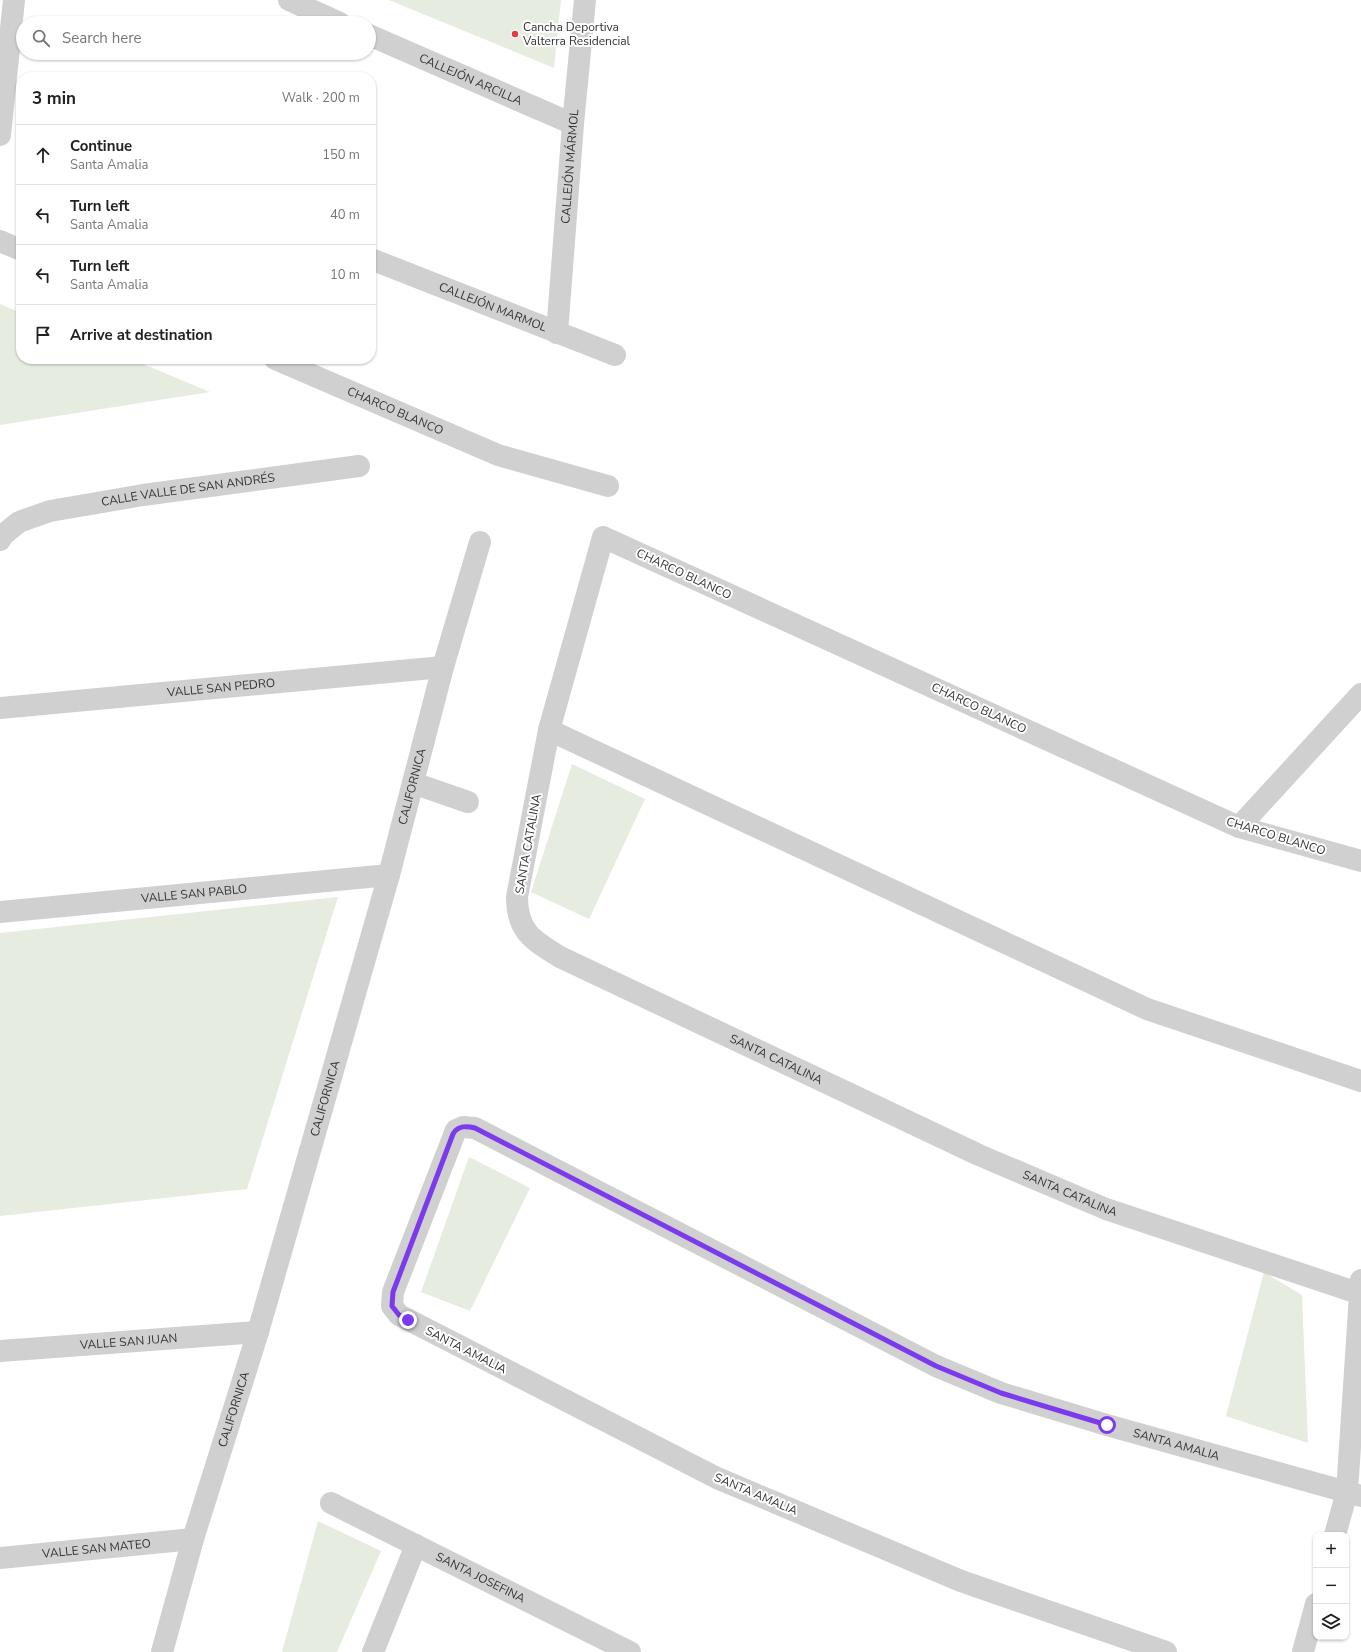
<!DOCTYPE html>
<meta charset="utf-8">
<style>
body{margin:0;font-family:"Nunito Sans",sans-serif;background:#f6f6f6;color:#222}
.controls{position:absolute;right:12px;bottom:12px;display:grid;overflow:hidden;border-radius:8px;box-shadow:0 1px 3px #0004}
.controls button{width:36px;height:36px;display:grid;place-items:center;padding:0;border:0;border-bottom:1px solid #e0e0e0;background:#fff;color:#222;font:20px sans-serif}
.stop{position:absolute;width:12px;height:12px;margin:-9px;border:3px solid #7c3aed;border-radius:50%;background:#fff}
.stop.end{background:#7c3aed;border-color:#fff;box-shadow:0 1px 4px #0008}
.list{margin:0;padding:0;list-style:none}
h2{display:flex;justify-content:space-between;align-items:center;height:52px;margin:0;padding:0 16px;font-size:17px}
h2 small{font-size:13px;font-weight:400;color:#767676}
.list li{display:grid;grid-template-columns:26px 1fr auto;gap:12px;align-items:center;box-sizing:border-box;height:60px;padding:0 16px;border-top:1px solid #e0e0e0}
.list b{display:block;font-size:15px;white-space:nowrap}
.list p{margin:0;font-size:13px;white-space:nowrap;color:#767676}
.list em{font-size:13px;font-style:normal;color:#767676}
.icon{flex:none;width:22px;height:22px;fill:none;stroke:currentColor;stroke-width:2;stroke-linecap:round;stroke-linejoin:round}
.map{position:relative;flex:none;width:1361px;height:1652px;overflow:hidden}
.search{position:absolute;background:#fff;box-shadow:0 1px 3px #0004;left:16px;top:16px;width:360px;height:44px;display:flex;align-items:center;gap:10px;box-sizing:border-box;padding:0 14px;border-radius:22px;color:#767676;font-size:15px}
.panel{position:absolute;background:#fff;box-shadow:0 1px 3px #0004;left:16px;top:72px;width:360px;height:292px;border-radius:16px}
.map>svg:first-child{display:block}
.green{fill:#e6ecdf}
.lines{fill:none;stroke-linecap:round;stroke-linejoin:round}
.street{stroke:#d0d0d0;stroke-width:22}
.route{stroke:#7c3aed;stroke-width:5}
.poi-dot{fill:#e63946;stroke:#fff;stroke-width:1.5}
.labels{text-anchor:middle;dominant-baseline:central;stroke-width:4;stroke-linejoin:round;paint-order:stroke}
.poi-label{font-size:12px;fill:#333;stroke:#fff;text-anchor:start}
.street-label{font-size:12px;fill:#333;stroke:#fff}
</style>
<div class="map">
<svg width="1361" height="1652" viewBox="0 0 1361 1652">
<rect width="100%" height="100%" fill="#fff"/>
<g class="green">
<path d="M 389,0 L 561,0 L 554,68 Z"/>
<path d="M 0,304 L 21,313 L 21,359 L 131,359 L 210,392 L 0,425 Z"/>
<path d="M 572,764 L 645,799 L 589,919 L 531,892 Z"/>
<path d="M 338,897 L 247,1189 L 0,1216 L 0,933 Z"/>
<path d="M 469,1157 L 530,1188 L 470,1311 L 421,1292 Z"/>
<path d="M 1264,1272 L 1302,1295 L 1308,1443 L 1226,1416 Z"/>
<path d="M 318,1521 L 381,1551 L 337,1652 L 282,1652 Z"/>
</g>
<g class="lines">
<g class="street">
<path d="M 289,0 L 340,23"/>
<path id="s1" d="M 369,35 L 573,124"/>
<path d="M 0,135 L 14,0"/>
<path d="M 0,241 L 21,250"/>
<path id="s2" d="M 371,259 L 615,355"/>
<path id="s3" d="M 557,333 L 573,124 L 585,0"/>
<path id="s4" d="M 275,359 L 498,455 L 608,486"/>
<path id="s5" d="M 0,540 L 3,535 L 19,522 L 50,511 L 143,495 L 359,466"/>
<path id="s6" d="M 0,708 L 443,667"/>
<path d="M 549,730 L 1147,1009 L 1361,1081"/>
<path d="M 413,783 L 468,802"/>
<path d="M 1239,827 L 1361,694"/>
<path id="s7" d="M 1361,861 L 1239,827 L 603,537 L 549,730 L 517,897 C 517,931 532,940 560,957 L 979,1155 L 1106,1209 L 1361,1294"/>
<path id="s8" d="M 0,912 L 389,875"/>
<path id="s9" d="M 0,1351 L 258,1332"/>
<path id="s10" d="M 331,1503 L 630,1652"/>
<path d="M 1335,1535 L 1347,1492 L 1361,1280"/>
<path id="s11" d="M 0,1558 L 193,1539"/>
<path id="s12" d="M 162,1652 L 193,1539 L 258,1332 L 389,875 L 443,667 L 480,542"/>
<path d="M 373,1652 L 416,1545"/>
<path id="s13" d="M 1166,1652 L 961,1581 L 717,1478 L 399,1315 L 392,1306 L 393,1292 L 456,1130 L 463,1127 L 475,1128 L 936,1366 L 1001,1393 L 1107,1425 L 1361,1496"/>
<path d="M 1303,1652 L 1316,1604"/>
</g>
</g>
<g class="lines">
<path class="route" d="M 408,1320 L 399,1315 L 392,1306 L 393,1292 L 453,1134 C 458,1125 467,1126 475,1128 L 936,1366 L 1001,1393 L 1107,1425"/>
</g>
<circle class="poi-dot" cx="515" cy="34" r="4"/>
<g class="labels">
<g class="poi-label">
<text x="523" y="27">Cancha Deportiva<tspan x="523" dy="14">Valterra Residencial</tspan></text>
</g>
<g class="street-label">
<text stroke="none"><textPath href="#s1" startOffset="111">CALLEJÓN ARCILLA</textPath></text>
<text stroke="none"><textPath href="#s3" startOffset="167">CALLEJÓN MÁRMOL</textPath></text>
<text stroke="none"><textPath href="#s2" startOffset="131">CALLEJÓN MARMOL</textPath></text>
<text stroke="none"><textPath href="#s4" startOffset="131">CHARCO BLANCO</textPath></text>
<text stroke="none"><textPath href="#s5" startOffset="199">CALLE VALLE DE SAN ANDRÉS</textPath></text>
<text transform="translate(684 574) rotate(25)">CHARCO BLANCO</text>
<text stroke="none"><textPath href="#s6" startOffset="222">VALLE SAN PEDRO</textPath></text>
<text transform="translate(979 708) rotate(25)">CHARCO BLANCO</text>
<text stroke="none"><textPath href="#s12" startOffset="901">CALIFORNICA</textPath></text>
<text transform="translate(1276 836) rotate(17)">CHARCO BLANCO</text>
<text transform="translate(528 844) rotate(-80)">SANTA CATALINA</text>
<text stroke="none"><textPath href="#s8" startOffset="195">VALLE SAN PABLO</textPath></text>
<text stroke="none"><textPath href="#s7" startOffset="1514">SANTA CATALINA</textPath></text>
<text stroke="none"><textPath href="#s12" startOffset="577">CALIFORNICA</textPath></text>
<text stroke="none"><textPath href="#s7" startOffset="1837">SANTA CATALINA</textPath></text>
<text stroke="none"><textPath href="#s9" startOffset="129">VALLE SAN JUAN</textPath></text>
<text transform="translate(466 1350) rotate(27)">SANTA AMALIA</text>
<text stroke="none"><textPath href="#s12" startOffset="253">CALIFORNICA</textPath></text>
<text stroke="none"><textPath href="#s13" startOffset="1830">SANTA AMALIA</textPath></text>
<text transform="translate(756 1494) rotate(23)">SANTA AMALIA</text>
<text stroke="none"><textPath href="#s11" startOffset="97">VALLE SAN MATEO</textPath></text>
<text stroke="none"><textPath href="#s10" startOffset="167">SANTA JOSEFINA</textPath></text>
</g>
</g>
</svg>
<div class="controls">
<button>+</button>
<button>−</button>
<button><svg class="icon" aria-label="layers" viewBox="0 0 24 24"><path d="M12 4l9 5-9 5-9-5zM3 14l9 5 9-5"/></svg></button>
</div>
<div class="stop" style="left:1107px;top:1425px"></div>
<div class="stop end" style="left:408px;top:1320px"></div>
<div class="search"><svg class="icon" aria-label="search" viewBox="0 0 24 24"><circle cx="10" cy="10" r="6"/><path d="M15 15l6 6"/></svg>Search here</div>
<section class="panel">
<h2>3 min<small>Walk · 200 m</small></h2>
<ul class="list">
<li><svg class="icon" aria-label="ahead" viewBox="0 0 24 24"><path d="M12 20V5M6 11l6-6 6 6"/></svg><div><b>Continue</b><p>Santa Amalia</p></div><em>150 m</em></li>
<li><svg class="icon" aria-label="left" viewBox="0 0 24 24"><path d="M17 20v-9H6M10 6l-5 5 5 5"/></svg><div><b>Turn left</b><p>Santa Amalia</p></div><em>40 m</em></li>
<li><svg class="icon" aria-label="left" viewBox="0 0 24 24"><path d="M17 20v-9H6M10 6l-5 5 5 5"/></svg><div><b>Turn left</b><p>Santa Amalia</p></div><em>10 m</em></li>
<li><svg class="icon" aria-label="arrive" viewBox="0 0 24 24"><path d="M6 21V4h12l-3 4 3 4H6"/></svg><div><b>Arrive at destination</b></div></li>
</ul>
</section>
</div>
